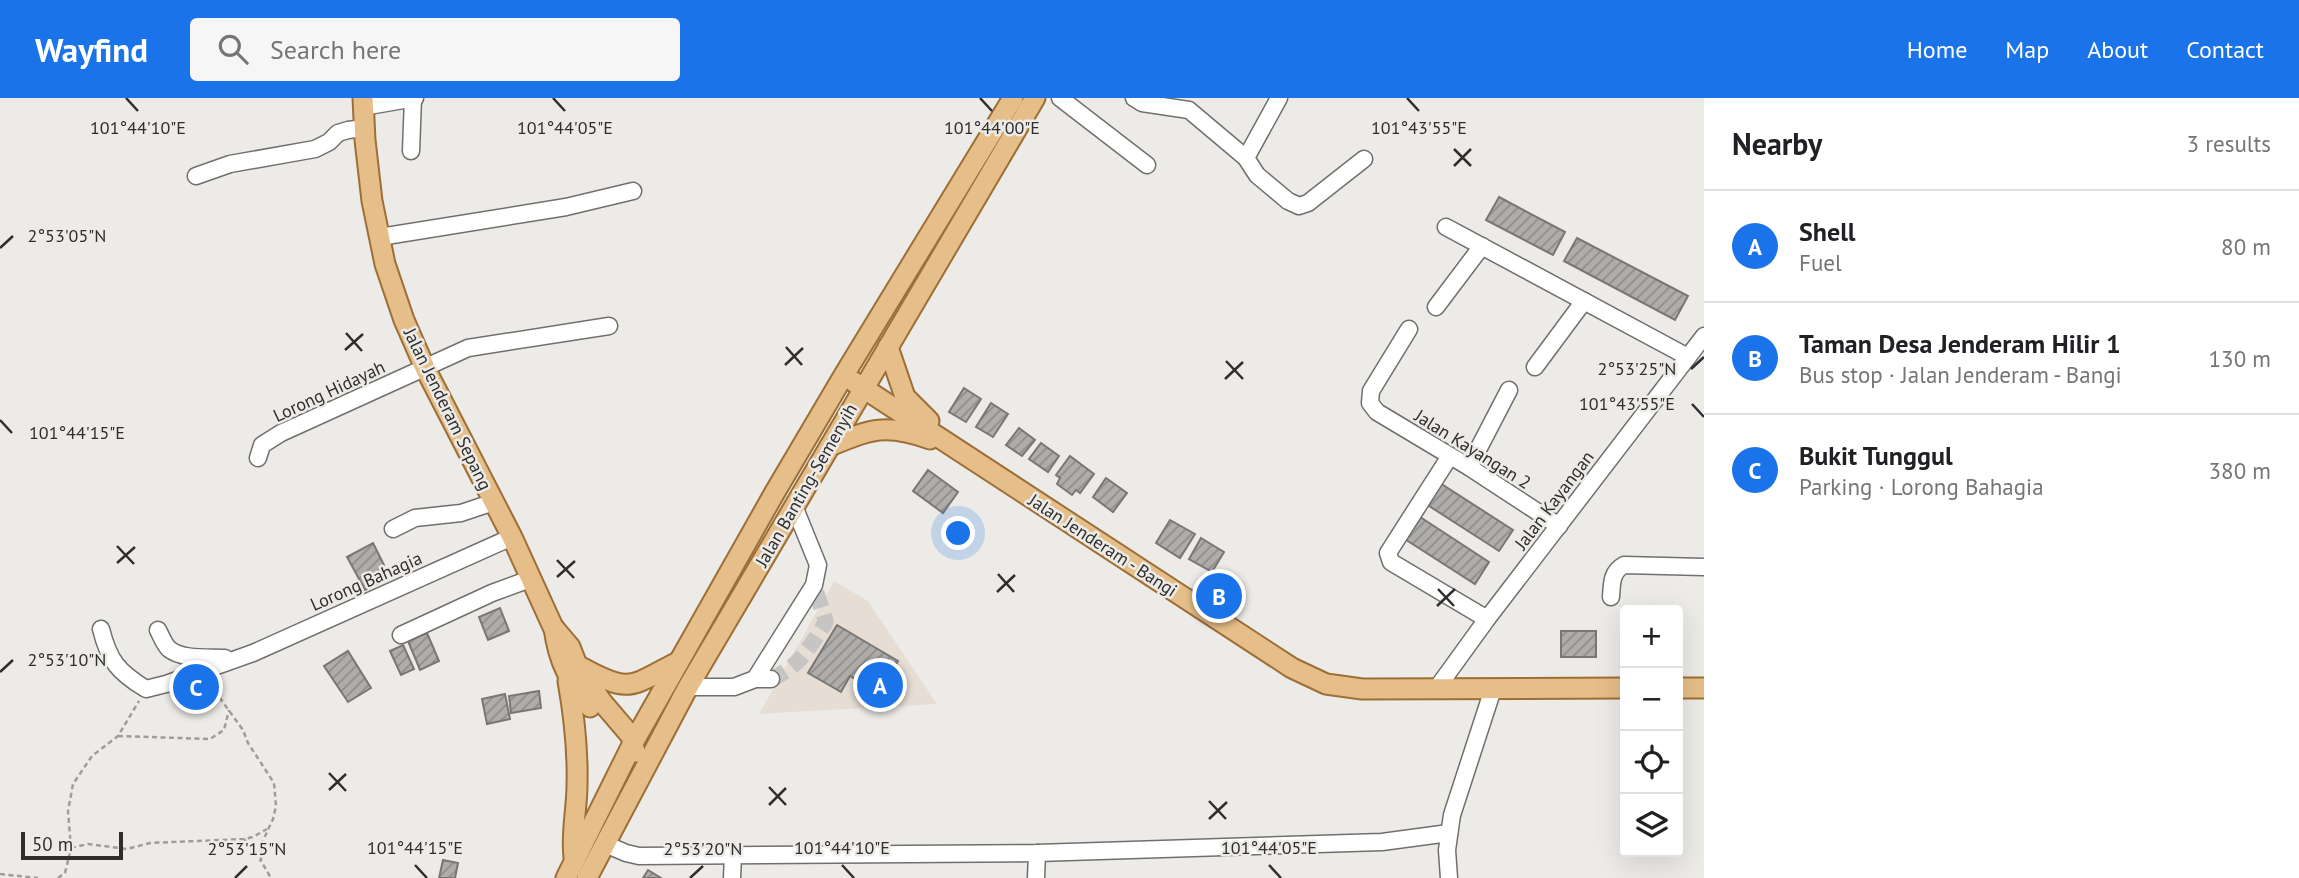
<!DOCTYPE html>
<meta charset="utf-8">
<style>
body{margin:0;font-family:"PT Sans",sans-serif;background:#f6f6f6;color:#202124}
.controls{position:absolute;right:21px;bottom:21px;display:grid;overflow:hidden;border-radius:7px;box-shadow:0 7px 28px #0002}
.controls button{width:63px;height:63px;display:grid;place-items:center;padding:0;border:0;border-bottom:2px solid #e0e0e0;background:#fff;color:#202124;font:35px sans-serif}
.scale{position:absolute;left:21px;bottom:18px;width:102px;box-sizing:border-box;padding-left:7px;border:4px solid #2f2e2d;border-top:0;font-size:19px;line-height:24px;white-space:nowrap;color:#2f2e2d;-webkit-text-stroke:5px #edebe8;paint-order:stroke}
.you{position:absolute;left:959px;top:436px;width:24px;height:24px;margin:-18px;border:5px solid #fff;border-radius:50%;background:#1a73e8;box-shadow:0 0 0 10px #1a73e833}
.badge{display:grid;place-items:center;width:46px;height:46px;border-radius:50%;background:#1a73e8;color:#fff;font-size:23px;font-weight:700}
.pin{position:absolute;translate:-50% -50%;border:4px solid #fff;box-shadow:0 2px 7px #0006}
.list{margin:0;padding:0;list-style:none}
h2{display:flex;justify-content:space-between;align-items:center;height:91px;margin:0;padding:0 28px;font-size:30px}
h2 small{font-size:23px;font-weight:400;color:#757577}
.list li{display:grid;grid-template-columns:46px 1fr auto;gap:21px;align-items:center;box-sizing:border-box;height:112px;padding:0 28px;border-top:2px solid #e0e0e0}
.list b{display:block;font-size:26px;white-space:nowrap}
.list p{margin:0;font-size:23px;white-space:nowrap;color:#757577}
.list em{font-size:23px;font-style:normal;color:#757577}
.icon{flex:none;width:38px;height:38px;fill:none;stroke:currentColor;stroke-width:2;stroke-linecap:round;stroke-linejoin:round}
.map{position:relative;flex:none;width:1704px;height:780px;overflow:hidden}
header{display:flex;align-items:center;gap:42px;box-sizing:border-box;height:98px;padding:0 35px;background:#1a73e8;color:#fff}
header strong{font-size:33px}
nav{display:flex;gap:38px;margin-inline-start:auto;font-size:24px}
.search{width:490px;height:63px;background:#f6f6f6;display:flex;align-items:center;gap:18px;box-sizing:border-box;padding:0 24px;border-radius:7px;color:#757577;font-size:26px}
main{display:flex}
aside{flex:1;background:#fff}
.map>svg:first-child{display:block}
.built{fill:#e6ded5}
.building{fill:url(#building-hatch);stroke:#797674;stroke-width:2}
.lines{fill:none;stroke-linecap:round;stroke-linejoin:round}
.minor-tunnel{stroke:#c7c5c3;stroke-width:16;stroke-dasharray:16 8;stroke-linecap:butt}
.minor-casing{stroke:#716f6c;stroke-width:19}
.major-casing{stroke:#9c6f36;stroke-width:23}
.path{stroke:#9f9d9b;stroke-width:2.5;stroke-dasharray:5 3.5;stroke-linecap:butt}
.minor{stroke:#fff;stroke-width:16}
.major{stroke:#e6be89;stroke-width:19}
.ticks{fill:none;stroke:#2f2e2d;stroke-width:2.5}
.labels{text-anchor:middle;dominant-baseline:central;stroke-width:5;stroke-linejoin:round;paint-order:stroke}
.street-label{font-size:18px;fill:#2f2e2d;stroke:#edebe8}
.ticks-label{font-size:18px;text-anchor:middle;fill:#2f2e2d;stroke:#edebe8;stroke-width:5;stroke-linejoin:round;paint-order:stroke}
</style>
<header>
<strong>Wayfind</strong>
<div class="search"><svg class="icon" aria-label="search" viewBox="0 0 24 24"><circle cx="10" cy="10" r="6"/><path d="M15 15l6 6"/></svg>Search here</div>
<nav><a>Home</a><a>Map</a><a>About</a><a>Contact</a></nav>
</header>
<main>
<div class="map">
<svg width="1704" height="780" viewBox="0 0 1704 780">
<defs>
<pattern id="building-hatch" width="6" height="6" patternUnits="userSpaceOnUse" patternTransform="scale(1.75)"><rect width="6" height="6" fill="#afadaa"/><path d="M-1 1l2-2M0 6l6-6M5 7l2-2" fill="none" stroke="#8f8d8b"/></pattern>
</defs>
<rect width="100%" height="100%" fill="#edebe8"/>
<path class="built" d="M 834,483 L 868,503 L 937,606 L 759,616 Z"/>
<g class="building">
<path d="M 1499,99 L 1565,134 L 1553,157 L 1486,122 Z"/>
<path d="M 1577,140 L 1688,198 L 1675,222 L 1564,163 Z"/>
<path d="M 964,290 L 981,301 L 966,324 L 949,314 Z"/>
<path d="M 991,305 L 1008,316 L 993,339 L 976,329 Z"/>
<path d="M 1019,330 L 1035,342 L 1022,358 L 1006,347 Z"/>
<path d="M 1041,345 L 1059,358 L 1048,374 L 1029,361 Z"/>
<path d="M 1070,358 L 1094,376 L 1080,395 L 1076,392 L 1072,397 L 1057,386 L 1060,380 L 1056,377 Z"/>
<path d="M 928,372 L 958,394 L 943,415 L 913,393 Z"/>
<path d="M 1106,380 L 1127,395 L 1113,414 L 1093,399 Z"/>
<path d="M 1440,385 L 1513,432 L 1499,453 L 1426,406 Z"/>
<path d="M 1414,415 L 1489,464 L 1475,486 L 1400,438 Z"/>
<path d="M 1170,422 L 1195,436 L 1180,460 L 1156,445 Z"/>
<path d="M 1201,440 L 1224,454 L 1212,474 L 1189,461 Z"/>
<path d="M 373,445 L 384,467 L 379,470 L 385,481 L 365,492 L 347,459 Z"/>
<path d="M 500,510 L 509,533 L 488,542 L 479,519 Z"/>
<path d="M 837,527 L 898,563 L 879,595 L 850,578 L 841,594 L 808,575 Z"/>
<rect x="1561" y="533" width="35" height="26"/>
<path d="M 427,535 L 439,563 L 420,572 L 408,543 Z"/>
<path d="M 403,547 L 414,571 L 401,577 L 390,553 Z"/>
<path d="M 348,553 L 371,590 L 348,604 L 324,568 Z"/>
<path d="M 539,593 L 541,610 L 511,615 L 509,598 Z"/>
<path d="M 505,596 L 510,621 L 487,626 L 482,601 Z"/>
<path d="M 443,762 L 458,765 L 455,780 L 439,780 Z"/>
<path d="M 648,772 L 661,780 L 643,780 Z"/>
</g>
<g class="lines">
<path class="minor-tunnel" d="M 771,581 C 800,569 809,549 826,524 L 814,487"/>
<g class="minor-casing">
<g id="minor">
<path d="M 1060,0 L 1147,67"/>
<path d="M 1134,0 L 1142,5 L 1189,12 L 1246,60 L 1257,77 L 1288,103 L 1299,108 L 1308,105 L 1364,61"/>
<path d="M 363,9 L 415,0"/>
<path d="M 411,53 L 413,0"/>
<path d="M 1246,60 L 1279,0"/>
<path d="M 196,78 L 230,66 L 315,51 L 329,44 L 338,35 L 348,32 L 364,30"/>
<path d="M 1446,129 L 1688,259"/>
<path d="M 380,139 L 566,109 L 633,93"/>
<path d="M 1436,209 L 1482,148"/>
<path d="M 1409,231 L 1371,293 L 1370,305 L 1377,314 L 1469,369 L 1559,428"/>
<path d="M 1535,269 L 1584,203"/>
<path d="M 1450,358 L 1388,455 L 1391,464 L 1487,521"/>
<path d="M 258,360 L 262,347 L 281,335 L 468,250 L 609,228"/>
<path d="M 1469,369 L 1509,292"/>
<path d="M 393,431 L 415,420 L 461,415 L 494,404"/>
<path d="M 1611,499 C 1612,486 1611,474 1624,467 L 1704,469"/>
<path d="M 101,531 C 109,563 118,574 146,591 L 166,586 L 253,555 L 512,439"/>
<path d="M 158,532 C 161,538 164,546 169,551 C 183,562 208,559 225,560"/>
<path d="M 401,537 L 492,495 L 530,481"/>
<path d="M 755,581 L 814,487 L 818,467 L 794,408"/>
<path d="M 688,589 L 734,589 L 755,581 L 771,581"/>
<path d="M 1437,590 L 1487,521 L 1704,238"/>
<path d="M 605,746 L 626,755 L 639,758 L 1037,755 L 1382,744 L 1449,735"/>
<path d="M 732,780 L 733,757"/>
<path d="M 1036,780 L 1037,755"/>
<path d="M 1449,780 L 1447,752 L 1452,717 L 1493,591"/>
</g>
</g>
<g class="major-casing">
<g id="major">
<path d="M 363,0 L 365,42 L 372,103 L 385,166 L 404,222 L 425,270 L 512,439 L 553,529 L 570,549 L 577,567 L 602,604 L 631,638 L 635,654"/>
<path d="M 888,249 L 905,299 L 929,323"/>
<path d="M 854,284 L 1292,570 L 1326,586 L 1362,591 L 1625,590"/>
<path d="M 830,348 C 871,331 886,325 930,341"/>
<path d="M 554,530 C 559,567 569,580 590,609"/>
<path d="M 581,569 C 632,597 630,588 678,564"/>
<path d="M 568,583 C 574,617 578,652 577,687 C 577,711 571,735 574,759"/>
<path d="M 1678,590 L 1704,590"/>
<path d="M 566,780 L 633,645 L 775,394 L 844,277 L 1013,0"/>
<path d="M 587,780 L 688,589 L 1035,0"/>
</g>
</g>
<g class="path">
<path d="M 213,584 L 217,596 L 243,632 L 248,645 L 274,685 L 276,708 L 273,721 L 261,747 L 261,763 L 271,780"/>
<path d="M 118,638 L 210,641 L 224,632 L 229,612"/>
<path d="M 244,741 L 261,763"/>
<path d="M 71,750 L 88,746 L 127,751 L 150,745 L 244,741 L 253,739 L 267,731"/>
<path d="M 0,776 L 38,780"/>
<path d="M 58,780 L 65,775 L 71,750 L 68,713 L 73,686 L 92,658 L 118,638 L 139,603"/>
</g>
<use href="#minor" class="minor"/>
<use href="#major" class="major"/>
</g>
<path class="ticks" d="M 126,0 L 138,13M 553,0 L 565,13M 980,0 L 992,13M 1407,0 L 1419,13M 1454,51 L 1471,68M 1454,68 L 1471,51M 0,150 L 13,138M 346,235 L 362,253M 786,249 L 802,267M 345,252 L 363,236M 1226,263 L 1243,281M 785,267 L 803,250M 1691,271 L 1704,259M 1225,281 L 1243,264M 1692,306 L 1704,319M 0,322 L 12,335M 117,448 L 134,466M 557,462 L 574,480M 117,465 L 135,449M 998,476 L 1014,494M 557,479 L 575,463M 1438,491 L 1454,508M 997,494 L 1015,477M 1437,508 L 1455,491M 0,574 L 13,562M 329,675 L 346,693M 769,689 L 786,707M 329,692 L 346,676M 1209,703 L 1226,721M 769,707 L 786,690M 1209,721 L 1227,704M 415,767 L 427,780M 842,767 L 854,780M 1269,767 L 1281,780M 235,780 L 247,768M 690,780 L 703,768"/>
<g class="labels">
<g class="street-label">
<text transform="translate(329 293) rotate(-25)">Lorong Hidayah</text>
<text transform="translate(448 311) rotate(64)">Jalan Jenderam Sepang</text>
<text transform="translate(1473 351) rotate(32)">Jalan Kayangan 2</text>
<text transform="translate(806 387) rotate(-60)">Jalan Banting-Semenyih</text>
<text transform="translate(1554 402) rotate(-53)">Jalan Kayangan</text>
<text transform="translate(1103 447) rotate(33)">Jalan Jenderam - Bangi</text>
<text transform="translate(366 483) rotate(-24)">Lorong Bahagia</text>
</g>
</g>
<g class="ticks-label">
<text x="138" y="36">101°44'10"E</text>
<text x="565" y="36">101°44'05"E</text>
<text x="992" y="36">101°44'00"E</text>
<text x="1419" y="36">101°43'55"E</text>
<text x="67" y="144">2°53'05"N</text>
<text x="1637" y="277">2°53'25"N</text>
<text x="1627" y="312">101°43'55"E</text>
<text x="77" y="341">101°44'15"E</text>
<text x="67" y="568">2°53'10"N</text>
<text x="415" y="756">101°44'15"E</text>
<text x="842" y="756">101°44'10"E</text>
<text x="1269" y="756">101°44'05"E</text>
<text x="247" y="757">2°53'15"N</text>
<text x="703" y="757">2°53'20"N</text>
</g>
</svg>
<div class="controls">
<button>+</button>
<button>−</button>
<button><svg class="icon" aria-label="locate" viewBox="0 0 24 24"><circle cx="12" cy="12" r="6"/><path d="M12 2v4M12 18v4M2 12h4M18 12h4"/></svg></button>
<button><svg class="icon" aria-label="layers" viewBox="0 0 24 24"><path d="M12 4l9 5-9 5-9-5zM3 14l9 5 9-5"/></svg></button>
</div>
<div class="scale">50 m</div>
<div class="you"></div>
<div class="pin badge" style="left:880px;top:587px">A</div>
<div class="pin badge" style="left:1219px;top:498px">B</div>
<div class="pin badge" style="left:196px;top:589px">C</div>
</div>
<aside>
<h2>Nearby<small>3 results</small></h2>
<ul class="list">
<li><span class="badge">A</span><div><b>Shell</b><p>Fuel</p></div><em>80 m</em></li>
<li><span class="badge">B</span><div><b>Taman Desa Jenderam Hilir 1</b><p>Bus stop · Jalan Jenderam - Bangi</p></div><em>130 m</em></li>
<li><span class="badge">C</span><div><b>Bukit Tunggul</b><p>Parking · Lorong Bahagia</p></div><em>380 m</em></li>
</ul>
</aside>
</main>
